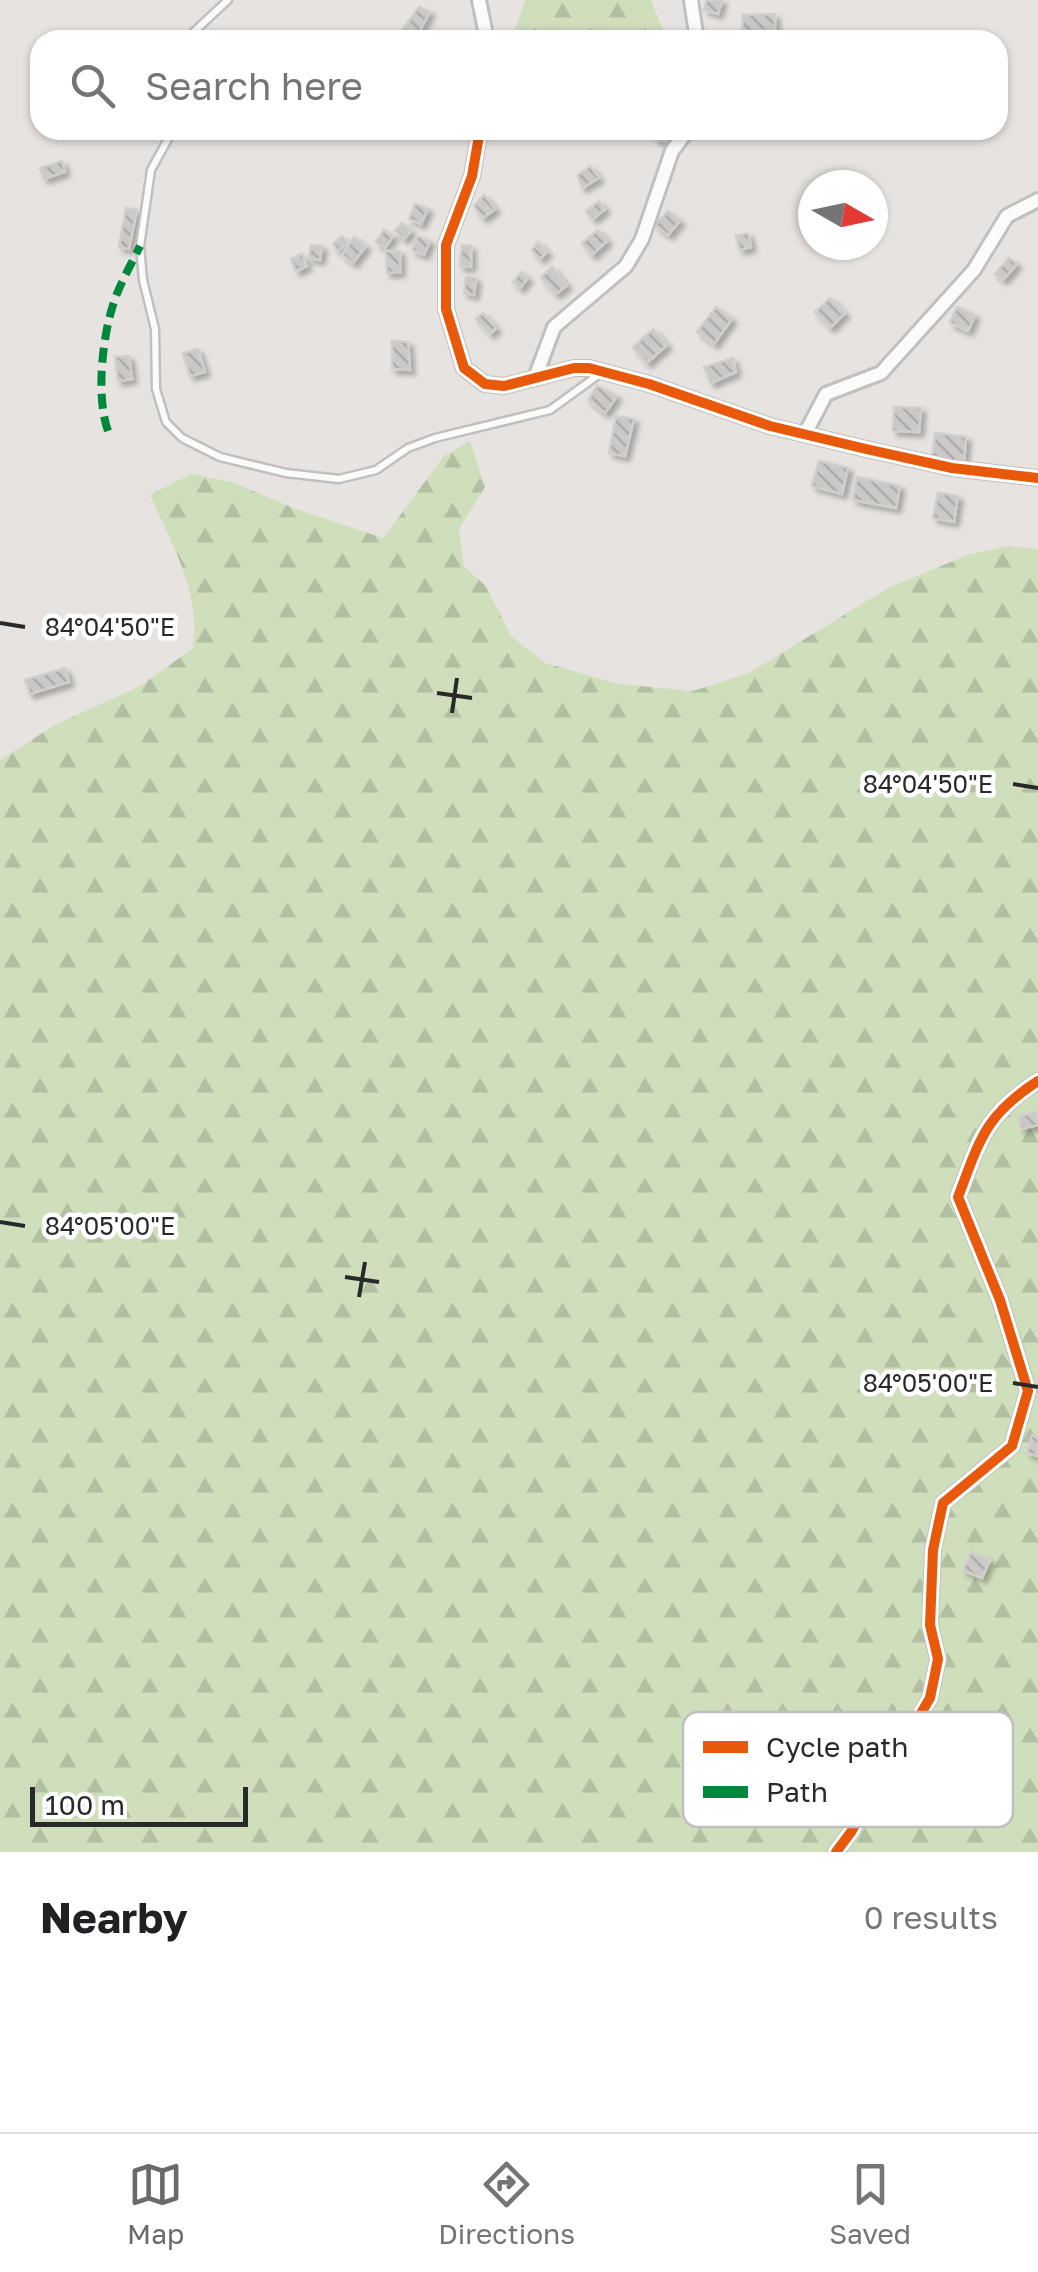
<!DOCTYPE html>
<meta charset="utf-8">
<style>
body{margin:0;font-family:"Golos Text",sans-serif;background:#f2f2f2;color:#202124}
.compass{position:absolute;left:798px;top:170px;width:90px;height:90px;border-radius:50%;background:#fff;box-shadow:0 2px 8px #0004;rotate:99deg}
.scale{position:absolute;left:30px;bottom:25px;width:218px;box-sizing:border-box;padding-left:10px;border:5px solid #292929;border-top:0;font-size:28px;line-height:35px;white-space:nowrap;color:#292929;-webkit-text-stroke:8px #fff;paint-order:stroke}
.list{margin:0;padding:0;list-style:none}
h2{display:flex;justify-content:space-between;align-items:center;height:130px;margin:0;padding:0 40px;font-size:42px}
h2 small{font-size:32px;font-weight:400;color:#757577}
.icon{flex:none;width:55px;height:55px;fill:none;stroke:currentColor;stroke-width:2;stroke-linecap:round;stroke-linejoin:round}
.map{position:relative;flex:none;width:1038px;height:1852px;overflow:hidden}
.search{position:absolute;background:#fff;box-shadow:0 2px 8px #0004;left:30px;right:30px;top:30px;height:110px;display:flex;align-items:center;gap:25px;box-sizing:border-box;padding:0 35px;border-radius:30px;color:#757577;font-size:38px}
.sheet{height:280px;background:#fff}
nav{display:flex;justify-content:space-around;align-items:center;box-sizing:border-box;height:140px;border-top:2px solid #e0e0e0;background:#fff;font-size:28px;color:#757577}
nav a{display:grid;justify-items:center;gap:5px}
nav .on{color:#6b6a69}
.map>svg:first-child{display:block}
.forest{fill:url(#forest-firs)}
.building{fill:url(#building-back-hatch);stroke:#d1cecc;stroke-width:2.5;filter:url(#shadow)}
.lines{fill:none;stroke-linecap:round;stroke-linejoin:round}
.lane-casing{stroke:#c1c0c0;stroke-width:11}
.street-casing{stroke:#c1c0c0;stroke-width:18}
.lane{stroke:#fbfbfa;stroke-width:6}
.street{stroke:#fbfbfa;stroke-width:12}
.quiet{stroke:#00873e;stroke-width:8;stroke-dasharray:15 8;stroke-linecap:butt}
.cycleway-casing{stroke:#fff;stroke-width:16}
.cycleway{stroke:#e8590c;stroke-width:10}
.ticks{fill:none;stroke:#292929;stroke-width:4}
.key{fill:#fff;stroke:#bfbfbf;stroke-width:2.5}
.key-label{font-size:28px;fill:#292929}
.ticks-label{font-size:25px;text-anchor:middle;fill:#292929;stroke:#fff;stroke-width:9;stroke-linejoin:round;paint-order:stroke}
</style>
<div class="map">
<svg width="1038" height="1852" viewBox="0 0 1038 1852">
<defs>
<pattern id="forest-firs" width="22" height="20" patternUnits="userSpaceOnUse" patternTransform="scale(2.5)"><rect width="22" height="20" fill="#cfdfbc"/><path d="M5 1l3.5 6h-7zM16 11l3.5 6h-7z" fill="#b2bfa2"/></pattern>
<pattern id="building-back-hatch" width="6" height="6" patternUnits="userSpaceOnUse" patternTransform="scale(2.5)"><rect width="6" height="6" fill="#cbc9c7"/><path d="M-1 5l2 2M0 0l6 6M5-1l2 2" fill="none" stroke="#aeadab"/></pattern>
<filter id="shadow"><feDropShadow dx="4.5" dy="4.5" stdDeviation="2.5" flood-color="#0004"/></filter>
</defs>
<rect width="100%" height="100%" fill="#e6e3e0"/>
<g class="forest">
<path d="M 525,0 L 651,0 L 667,40 L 516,40 L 514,32 Z"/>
<path d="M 470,441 L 485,487 L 459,529 L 464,567 L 486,586 L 511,636 L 545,663 L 619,684 L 693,691 L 749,673 L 888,588 L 970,554 L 1009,546 L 1038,549 L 1038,1852 L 0,1852 L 0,760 L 55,725 L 142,685 L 193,648 C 201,593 172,544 150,495 L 191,474 L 232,482 L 296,509 L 383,538 L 444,456 Z"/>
</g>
<g class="building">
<path d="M 707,0 L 722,0 L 718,14 L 704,10 Z"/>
<path d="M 419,7 L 430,12 L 415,39 L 403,29 Z"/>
<path d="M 775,14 L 775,30 L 742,31 L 743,15 Z"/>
<path d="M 656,130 L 676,130 L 673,143 L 654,139 Z"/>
<path d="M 62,161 L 65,172 L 44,179 L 40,168 Z"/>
<path d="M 590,166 L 599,178 L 582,188 L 578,175 Z"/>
<path d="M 484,195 L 495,209 L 483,218 L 474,206 Z"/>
<path d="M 599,201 L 605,209 L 593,219 L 586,211 Z"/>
<path d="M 415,204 L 428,209 L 421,224 L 409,219 Z"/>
<path d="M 126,208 L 137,210 L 129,249 L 119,247 Z"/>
<path d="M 668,211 L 680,221 L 668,235 L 655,225 Z"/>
<path d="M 402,223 L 411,231 L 404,239 L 395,231 Z"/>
<path d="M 384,230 L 393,236 L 385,248 L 376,242 Z"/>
<path d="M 598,230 L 607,241 L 592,255 L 582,243 Z"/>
<path d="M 748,233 L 751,247 L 740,250 L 736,236 Z"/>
<path d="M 342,236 L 348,243 L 338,251 L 333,244 Z"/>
<path d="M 418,236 L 430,241 L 424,255 L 412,250 Z"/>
<path d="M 354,237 L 366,246 L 353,263 L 342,255 Z"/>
<path d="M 538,242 L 547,252 L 540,259 L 532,250 Z"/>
<path d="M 311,245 L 322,246 L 320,260 L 309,258 Z"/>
<path d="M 462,245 L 471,246 L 471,267 L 460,266 Z"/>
<path d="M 386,251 L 400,251 L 400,272 L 387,273 Z"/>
<path d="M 302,254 L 307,266 L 296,271 L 291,259 Z"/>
<path d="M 1009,258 L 1017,264 L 1003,280 L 995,274 Z"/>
<path d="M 552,267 L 567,285 L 556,294 L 541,277 Z"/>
<path d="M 521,272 L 528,278 L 520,288 L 513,282 Z"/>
<path d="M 466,277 L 476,278 L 474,295 L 464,293 Z"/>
<path d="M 830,298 L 845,313 L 830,328 L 815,312 Z"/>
<path d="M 716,307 L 732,319 L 714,344 L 697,332 Z"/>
<path d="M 957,307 L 975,315 L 968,331 L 950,323 Z"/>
<path d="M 483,313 L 496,328 L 490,334 L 476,319 Z"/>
<path d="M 653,329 L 667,345 L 647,363 L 633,347 Z"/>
<path d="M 392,341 L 408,342 L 410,370 L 392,369 Z"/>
<path d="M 198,349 L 205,372 L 190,376 L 183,353 Z"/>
<path d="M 129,356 L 132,379 L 118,381 L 115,357 Z"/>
<path d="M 733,358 L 736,372 L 711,383 L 704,367 Z"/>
<path d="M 597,386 L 617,396 L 605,413 L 588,400 Z"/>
<path d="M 894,407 L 921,408 L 919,432 L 893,431 Z"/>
<path d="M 616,416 L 634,419 L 625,456 L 609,453 Z"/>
<path d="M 935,433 L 966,437 L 964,463 L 932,459 Z"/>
<path d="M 819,461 L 848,468 L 842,494 L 812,486 Z"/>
<path d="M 857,477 L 900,486 L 896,508 L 853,500 Z"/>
<path d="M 938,493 L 958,496 L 954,522 L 933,518 Z"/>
<path d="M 65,668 L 69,682 L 30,694 L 25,680 Z"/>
<path d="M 1038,1112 L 1038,1125 L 1021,1129 L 1018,1116 Z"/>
<path d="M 1032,1435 L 1038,1437 L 1038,1456 L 1027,1453 Z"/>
<path d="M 971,1552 L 990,1560 L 982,1578 L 963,1570 Z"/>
</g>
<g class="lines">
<g class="lane-casing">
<g id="lane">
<path d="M 185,40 L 228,0"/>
<path d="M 173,130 L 151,170 L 140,246 L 143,280 L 155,329 L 156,389 L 166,422 L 182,438 L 220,457 L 286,473 L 339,479 L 376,470 L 408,448 L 435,438 L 550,410 L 601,373"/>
</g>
</g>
<g class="street-casing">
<g id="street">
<path d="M 479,0 L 487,40"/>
<path d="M 691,0 L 697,40"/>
<path d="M 480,130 L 472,176 L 446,245 L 446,309 L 464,368 L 485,384 L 504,386 L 574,368 L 589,368 L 649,384 L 770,426 L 866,449 L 952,468 L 1038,478"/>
<path d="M 535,378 L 554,327 L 626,266 L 642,239 L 672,151 L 688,130"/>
<path d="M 806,432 L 826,394 L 881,373 L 974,270 L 1007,216 L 1038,200"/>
<path d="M 836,1852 L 851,1832 L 930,1698 L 938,1659 L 930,1625 L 933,1550 L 943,1503 L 1012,1446 L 1028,1391 L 1000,1300 L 958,1197 C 980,1140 984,1116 1038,1081"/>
</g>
</g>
<use href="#lane" class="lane"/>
<use href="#street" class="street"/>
<path class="quiet" d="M 108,431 C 96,398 102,339 113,305 C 119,285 131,265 140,246"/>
<g class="cycleway-casing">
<g id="cycleway">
<path d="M 480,130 L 472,176 L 446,245 L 446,309 L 464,368 L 485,384 L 504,386 L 574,368 L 589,368 L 649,384 L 770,426 L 866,449 L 952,468 L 1038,478"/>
<path d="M 836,1852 L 851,1832 L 930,1698 L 938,1659 L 930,1625 L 933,1550 L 943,1503 L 1012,1446 L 1028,1391 L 1000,1300 L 958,1197 C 980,1140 984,1116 1038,1081"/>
</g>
</g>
<use href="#cycleway" class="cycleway"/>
</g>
<path class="ticks" d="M 0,623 L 25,627M 437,693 L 472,698M 452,713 L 457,678M 1013,784 L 1038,788M 0,1222 L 25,1226M 345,1277 L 379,1282M 359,1297 L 365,1262M 1013,1383 L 1038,1387"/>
<rect x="683" y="1712" width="330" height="115" rx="15" class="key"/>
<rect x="703" y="1741" width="45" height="12" fill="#e8590c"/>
<rect x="703" y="1786" width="45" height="12" fill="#00873e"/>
<g class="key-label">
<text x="766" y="1757">Cycle path</text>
<text x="766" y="1802">Path</text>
</g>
<g class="ticks-label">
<text x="110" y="636">84°04'50"E</text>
<text x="928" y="793">84°04'50"E</text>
<text x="110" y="1235">84°05'00"E</text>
<text x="928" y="1392">84°05'00"E</text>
</g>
</svg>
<svg class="compass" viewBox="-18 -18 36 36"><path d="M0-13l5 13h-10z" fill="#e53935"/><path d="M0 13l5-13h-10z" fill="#757577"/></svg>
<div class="scale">100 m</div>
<div class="search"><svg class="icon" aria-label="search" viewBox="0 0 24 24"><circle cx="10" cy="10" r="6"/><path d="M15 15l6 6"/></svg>Search here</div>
</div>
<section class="sheet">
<h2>Nearby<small>0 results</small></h2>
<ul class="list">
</ul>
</section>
<nav>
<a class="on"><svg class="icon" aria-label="map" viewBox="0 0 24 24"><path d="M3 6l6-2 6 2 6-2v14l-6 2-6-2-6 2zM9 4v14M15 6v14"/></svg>Map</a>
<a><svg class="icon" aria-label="directions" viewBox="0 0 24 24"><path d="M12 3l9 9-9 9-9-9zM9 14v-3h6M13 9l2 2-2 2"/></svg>Directions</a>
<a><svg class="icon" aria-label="saved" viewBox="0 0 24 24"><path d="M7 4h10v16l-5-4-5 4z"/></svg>Saved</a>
</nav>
